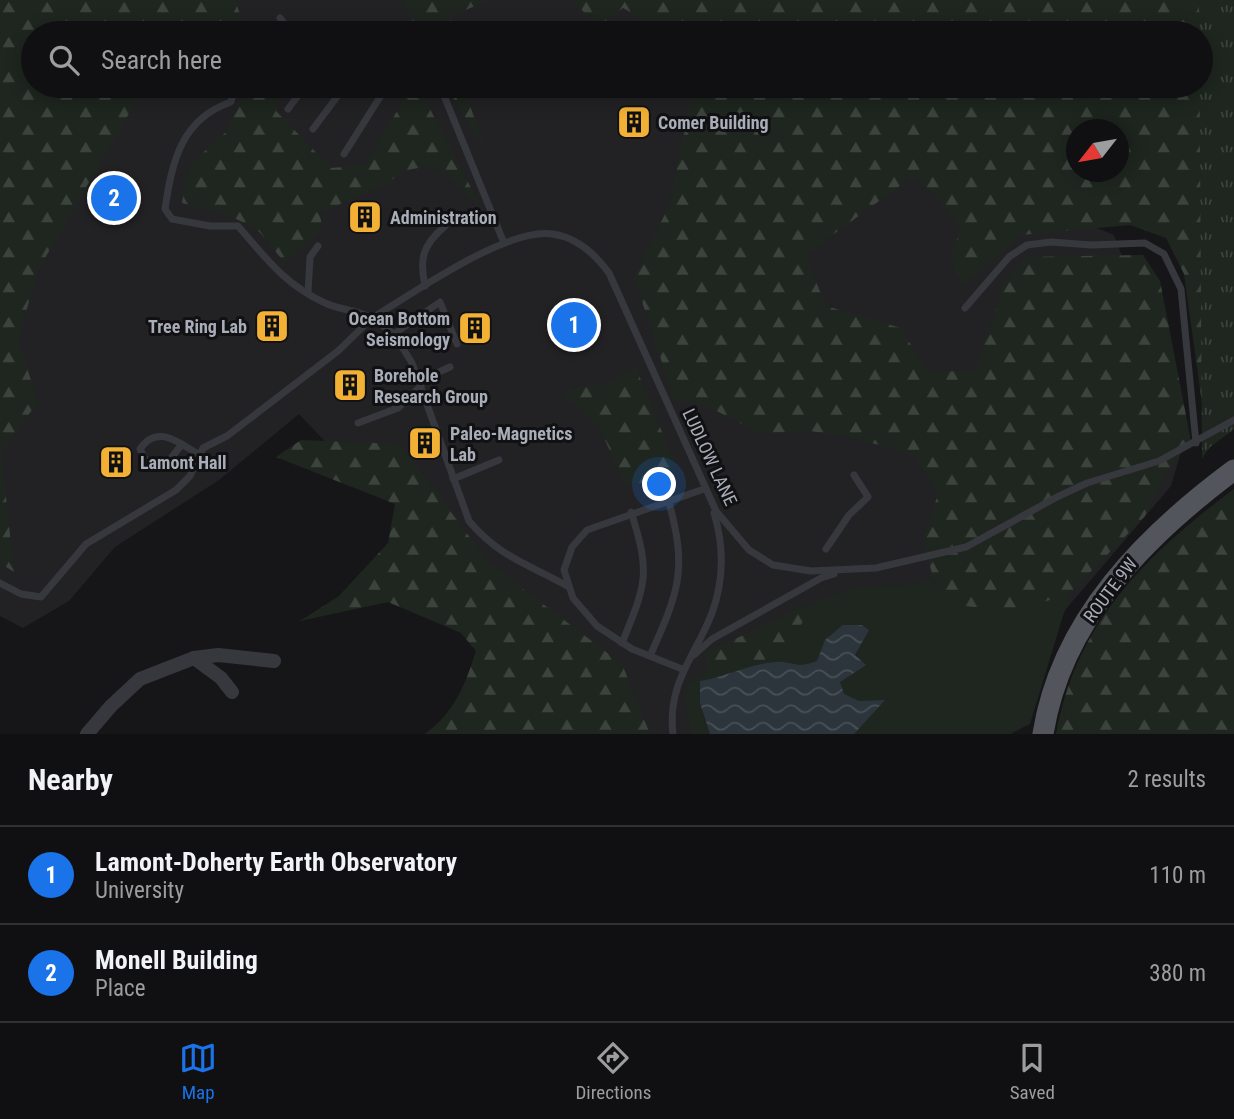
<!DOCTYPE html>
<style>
body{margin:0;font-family:"Roboto Condensed",sans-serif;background:#1e1e20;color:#f1f3f6}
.compass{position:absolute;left:1066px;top:119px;width:63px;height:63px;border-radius:50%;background:#101012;box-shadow:0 4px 18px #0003;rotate:239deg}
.you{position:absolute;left:660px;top:485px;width:24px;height:24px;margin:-18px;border:5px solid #fff;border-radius:50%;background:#1a73e8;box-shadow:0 0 0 10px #1a73e833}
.badge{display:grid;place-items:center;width:46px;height:46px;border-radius:50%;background:#1a73e8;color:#fff;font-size:23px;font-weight:700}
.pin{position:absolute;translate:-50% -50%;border:4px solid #fff;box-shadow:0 2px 7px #0006}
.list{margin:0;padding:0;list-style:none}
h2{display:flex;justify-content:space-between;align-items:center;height:91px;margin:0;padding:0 28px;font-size:30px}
h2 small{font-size:23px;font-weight:400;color:#9c9d9f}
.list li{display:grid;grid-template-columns:46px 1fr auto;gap:21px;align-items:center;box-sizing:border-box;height:98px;padding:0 28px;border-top:2px solid #303032}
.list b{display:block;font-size:26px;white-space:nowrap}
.list p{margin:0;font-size:23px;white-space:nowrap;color:#9c9d9f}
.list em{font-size:23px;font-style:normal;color:#9c9d9f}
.icon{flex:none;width:38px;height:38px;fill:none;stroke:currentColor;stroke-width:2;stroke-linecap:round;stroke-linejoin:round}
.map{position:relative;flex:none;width:1234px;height:734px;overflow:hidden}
.search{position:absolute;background:#101012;box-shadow:0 4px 18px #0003;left:21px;right:21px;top:21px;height:77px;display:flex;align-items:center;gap:18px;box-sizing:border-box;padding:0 24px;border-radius:38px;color:#9c9d9f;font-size:26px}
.sheet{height:287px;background:#101012}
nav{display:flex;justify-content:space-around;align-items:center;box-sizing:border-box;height:98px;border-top:2px solid #303032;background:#101012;font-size:19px;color:#9c9d9f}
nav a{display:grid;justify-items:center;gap:4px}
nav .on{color:#1a73e8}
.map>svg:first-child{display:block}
.built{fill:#222225}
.grass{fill:#1e261f}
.forest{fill:url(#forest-firs);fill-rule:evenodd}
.park{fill:url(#park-tufts)}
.water{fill:url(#water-waves)}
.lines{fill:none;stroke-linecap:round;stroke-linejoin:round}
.lane{stroke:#37383d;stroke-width:7}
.street{stroke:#37383d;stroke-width:14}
.primary{stroke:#53555c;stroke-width:21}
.labels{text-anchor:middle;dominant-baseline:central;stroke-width:6;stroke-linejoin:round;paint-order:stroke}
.poi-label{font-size:18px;font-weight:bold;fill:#a8adb8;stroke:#111113;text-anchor:start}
.street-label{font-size:18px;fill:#a8adb8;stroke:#111113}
</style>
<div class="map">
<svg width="1234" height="734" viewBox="0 0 1234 734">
<defs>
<pattern id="forest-firs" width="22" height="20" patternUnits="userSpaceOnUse" patternTransform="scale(1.75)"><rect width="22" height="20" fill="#1e261f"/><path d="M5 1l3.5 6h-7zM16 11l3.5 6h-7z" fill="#3c433d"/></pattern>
<pattern id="park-tufts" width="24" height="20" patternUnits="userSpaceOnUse" patternTransform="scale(1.75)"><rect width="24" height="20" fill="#1e261f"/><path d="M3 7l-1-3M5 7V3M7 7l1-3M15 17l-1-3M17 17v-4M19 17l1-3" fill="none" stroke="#3c433d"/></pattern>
<pattern id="water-waves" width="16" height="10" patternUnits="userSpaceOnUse" patternTransform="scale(1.75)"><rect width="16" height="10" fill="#2c353c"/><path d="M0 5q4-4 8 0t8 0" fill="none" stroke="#485056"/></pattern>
</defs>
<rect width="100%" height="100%" fill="#161618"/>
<g class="built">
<path d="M 174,0 L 729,0 L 760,33 L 125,33 Z"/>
<path d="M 87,86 L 809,86 L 1014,194 L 1114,235 L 1188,428 L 1171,486 L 1066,609 L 1013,696 L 1012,734 L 618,734 L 493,590 L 385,444 L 333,450 L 299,414 L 219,480 L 115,547 L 69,601 L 23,628 L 0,616 L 0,230 Z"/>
</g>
<path class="grass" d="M 933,579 L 940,603 L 1015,612 L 1070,593 L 1030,724 L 1010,734 L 854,734 L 884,700 L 859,701 L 844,694 L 840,682 C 855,669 858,648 869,630 L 825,640 L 817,661 C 794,670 794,660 775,662 C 751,664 725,677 700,681 L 705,724 L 710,734 L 692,734 L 685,704 L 688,684 L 707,671 L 720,672 L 791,640 L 800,623 L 815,611 L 796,609 L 857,587 L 906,585 Z"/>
<g class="forest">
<path d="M 0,0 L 235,0 L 247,33 L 33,33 L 33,86 L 145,86 L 38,270 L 18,340 L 38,402 L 1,451 L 14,572 L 0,563 Z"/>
<path d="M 402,0 L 490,0 L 453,15 L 447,33 L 417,33 Z"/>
<path d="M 573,0 L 1234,0 L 1234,429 L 1210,447 L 1202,458 L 1202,403 L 1184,274 L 1166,238 L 1130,225 L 1021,235 L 963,285 L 951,260 L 960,228 L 934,193 L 912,177 L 805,255 L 826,306 L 901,328 L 927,372 L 975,371 L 1004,285 L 1025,257 L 1143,255 L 1160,281 L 1191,441 L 1165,474 L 1145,516 L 1070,593 L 1015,612 L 940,603 L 923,540 L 938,494 L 915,456 L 852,437 L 810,431 L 759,433 L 707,406 L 674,399 L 634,277 L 669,206 L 694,86 L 1201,86 L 1201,33 L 668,33 L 623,8 L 598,28 ZM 1076,130 L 1118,130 L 1118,172 L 1076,172 Z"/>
<path d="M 257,86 L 282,86 L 276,111 L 331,168 L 365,165 L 412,86 L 418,86 L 483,211 L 448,174 L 428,166 L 403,171 L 388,183 L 320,213 L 322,228 L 285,263 L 256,228 L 225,214 L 182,203 L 186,175 L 195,160 L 226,132 L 236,108 Z"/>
<path d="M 446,86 L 463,86 L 486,151 Z"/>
<path d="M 636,368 L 677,469 L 665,479 L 626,485 L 597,423 L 562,395 L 571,389 L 606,384 Z"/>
<path d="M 301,440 L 400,444 L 489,563 L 622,664 L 650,734 L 425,734 C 455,712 465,685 476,651 L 461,633 L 388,602 L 300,621 L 339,596 L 388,543 L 395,504 L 276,457 Z"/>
<path d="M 1234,489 L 1234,734 L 1056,734 C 1076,622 1147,554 1234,489 Z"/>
<path d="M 796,609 L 816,610 C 796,625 796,637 781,651 C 769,662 722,673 707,671 L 705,653 C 736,637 767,627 796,609 Z"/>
</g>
<path class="park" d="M 1199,0 L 1234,0 L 1234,429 L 1210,447 L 1202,458 Z"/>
<path class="water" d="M 843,625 L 862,625 L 869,630 L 855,655 L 866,665 L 840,682 L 844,694 L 859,701 L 885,700 L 854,734 L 710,734 L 700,703 L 700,681 C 725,677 750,664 775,662 C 793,660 794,670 817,661 L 825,640 Z"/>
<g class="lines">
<g class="lane">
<path d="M 280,18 L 292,33"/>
<path d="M 440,86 L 504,243"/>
<path d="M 288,109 L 305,86"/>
<path d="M 313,129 L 345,86"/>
<path d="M 344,154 L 387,86"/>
<path d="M 425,286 C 419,258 423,245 445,226"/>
<path d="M 308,293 L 310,257 L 318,246"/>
<path d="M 965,308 L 1009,257 L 1027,245 L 1051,242 L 1091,245 L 1145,243 L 1164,254 L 1181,289 L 1196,443"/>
<path d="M 394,334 L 440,302 L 457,344"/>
<path d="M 419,381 L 450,367"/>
<path d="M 358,423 L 398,408 L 421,386"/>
<path d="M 182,444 L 168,462 L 150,468 L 140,449 C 157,424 178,442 198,454"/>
<path d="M 453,479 L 499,460"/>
<path d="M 826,549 L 849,515 L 868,497 L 854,475"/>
<path d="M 0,583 L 21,594 L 41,597 L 86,544 L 176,490 L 190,476 L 203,448 L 227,436 L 338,351 L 372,318 C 357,310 340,310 325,303 C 284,284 266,258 238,226 L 210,226 L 172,219 L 165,209 C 172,162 181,119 231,102 L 235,86"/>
<path d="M 569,587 C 530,565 499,557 469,521 L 412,363 L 394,334 L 372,318 C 414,293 505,228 552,234 C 577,237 595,254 609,273 L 716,511 L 749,550 L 773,565 L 811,571 L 876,568 L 966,547 L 1057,497 L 1087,483 L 1159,461 L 1234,420"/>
<path d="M 622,643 C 646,584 651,574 631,512"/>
<path d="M 694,655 L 712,639 L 821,578 L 834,574"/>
<path d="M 650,656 C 679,591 688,570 668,499"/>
<path d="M 682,669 L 632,649 L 597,626 L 573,598 L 564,570 L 572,547 L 587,530 L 704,489"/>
<path d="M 673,734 C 667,683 695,657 712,613 C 724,580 724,546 714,513"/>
</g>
<g class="street">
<path d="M 194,658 L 218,655 L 274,661"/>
<path d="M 87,734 L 111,706 L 140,679 L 194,658 L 221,678 L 232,692"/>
</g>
<path class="primary" d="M 1043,734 C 1061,620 1145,536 1234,470"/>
</g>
<defs>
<g id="building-square" transform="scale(1.75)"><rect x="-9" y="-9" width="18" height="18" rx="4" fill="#f2b134" stroke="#111113"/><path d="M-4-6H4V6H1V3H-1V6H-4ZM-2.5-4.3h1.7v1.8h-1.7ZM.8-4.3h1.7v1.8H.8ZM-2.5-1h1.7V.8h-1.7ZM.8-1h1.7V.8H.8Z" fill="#111"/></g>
</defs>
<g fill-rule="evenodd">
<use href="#building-square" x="634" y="122"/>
<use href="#building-square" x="365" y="217"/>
<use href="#building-square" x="272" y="326"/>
<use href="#building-square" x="475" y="328"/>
<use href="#building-square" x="350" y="385"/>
<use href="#building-square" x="425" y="443"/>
<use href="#building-square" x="116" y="462"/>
</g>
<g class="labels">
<g class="poi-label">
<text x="658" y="122">Comer Building</text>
<text x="390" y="217">Administration</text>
<text x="450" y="318" text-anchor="end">Ocean Bottom<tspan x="450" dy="21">Seismology</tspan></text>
<text x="247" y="326" text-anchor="end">Tree Ring Lab</text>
<text x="374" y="375">Borehole<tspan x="374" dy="21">Research Group</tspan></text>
<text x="450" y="433">Paleo-Magnetics<tspan x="450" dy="21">Lab</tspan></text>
<text x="140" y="462">Lamont Hall</text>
</g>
<g class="street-label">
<text transform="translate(710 457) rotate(65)">LUDLOW LANE</text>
<text transform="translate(1110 590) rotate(-53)">ROUTE 9W</text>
</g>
</g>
</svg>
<svg class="compass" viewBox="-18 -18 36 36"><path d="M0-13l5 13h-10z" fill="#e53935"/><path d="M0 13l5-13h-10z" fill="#9c9d9f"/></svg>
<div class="you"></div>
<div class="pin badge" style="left:574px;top:325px">1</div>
<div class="pin badge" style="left:114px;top:198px">2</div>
<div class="search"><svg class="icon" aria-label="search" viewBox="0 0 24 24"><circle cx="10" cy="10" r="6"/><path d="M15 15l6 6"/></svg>Search here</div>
</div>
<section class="sheet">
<h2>Nearby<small>2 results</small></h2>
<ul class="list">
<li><span class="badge">1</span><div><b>Lamont-Doherty Earth Observatory</b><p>University</p></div><em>110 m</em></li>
<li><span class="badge">2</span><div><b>Monell Building</b><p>Place</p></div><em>380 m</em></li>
</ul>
</section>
<nav>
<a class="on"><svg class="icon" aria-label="map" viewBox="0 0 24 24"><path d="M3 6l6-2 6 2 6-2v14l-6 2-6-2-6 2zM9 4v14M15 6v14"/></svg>Map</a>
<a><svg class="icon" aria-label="directions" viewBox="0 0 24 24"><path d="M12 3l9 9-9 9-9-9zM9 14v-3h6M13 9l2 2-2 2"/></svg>Directions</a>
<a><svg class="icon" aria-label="saved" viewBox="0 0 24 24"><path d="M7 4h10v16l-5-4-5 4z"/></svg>Saved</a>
</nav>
